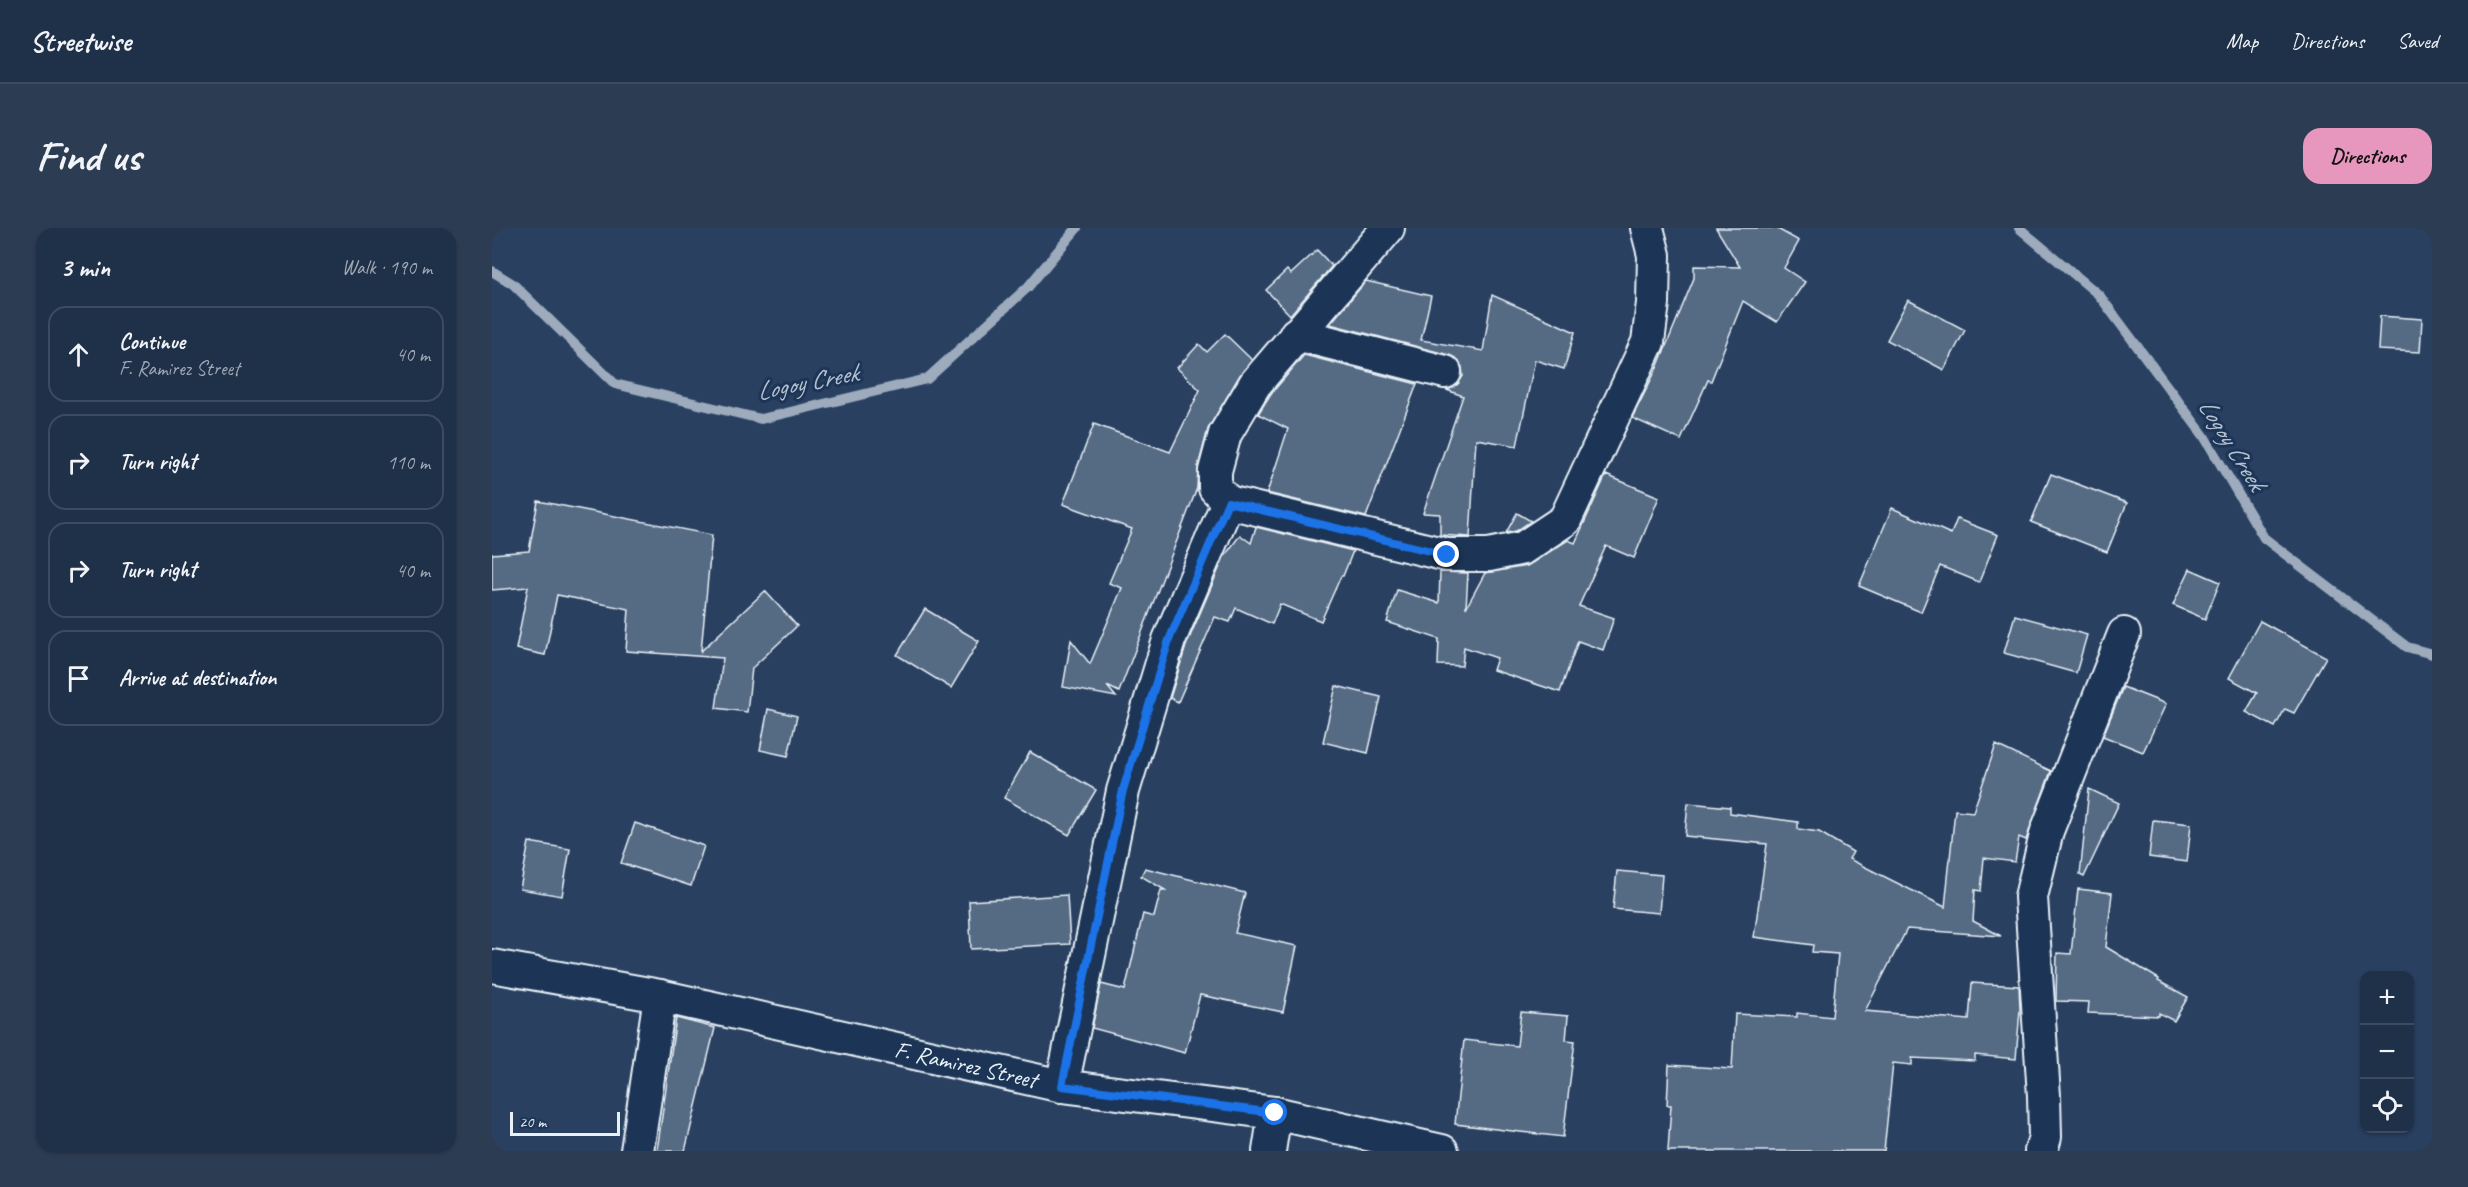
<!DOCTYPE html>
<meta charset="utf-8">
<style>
body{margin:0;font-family:Caveat,sans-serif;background:#2c3c53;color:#f1f3f6}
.controls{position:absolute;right:18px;bottom:18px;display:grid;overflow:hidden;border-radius:12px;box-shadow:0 2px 4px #0004}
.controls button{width:54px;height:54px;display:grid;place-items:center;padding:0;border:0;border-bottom:2px solid #3c4b61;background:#1f3049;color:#f1f3f6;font:30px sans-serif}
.scale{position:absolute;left:18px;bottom:15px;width:110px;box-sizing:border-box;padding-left:6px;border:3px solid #e8f1f8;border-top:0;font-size:16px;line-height:21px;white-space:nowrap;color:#e8f1f8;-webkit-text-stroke:4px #1d3557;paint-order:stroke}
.stop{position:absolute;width:18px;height:18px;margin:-14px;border:4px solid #1a73e8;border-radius:50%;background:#fff}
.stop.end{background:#1a73e8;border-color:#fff;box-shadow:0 2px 6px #0008}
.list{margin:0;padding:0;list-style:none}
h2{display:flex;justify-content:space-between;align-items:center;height:78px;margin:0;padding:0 24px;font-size:26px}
h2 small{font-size:20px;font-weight:400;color:#a1a9b4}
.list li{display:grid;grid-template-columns:39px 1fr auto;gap:18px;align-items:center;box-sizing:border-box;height:96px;margin:0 12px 12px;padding:0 12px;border:2px solid #3c4b61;border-radius:18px}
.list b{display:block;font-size:22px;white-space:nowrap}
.list p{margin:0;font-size:20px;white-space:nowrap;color:#a1a9b4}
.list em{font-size:20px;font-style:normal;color:#a1a9b4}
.icon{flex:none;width:33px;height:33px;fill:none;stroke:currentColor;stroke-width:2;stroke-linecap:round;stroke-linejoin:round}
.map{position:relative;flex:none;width:1940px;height:923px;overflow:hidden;border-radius:18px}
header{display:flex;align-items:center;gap:36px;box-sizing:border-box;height:84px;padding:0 30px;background:#1f3049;border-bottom:2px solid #3c4b61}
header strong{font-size:28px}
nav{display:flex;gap:33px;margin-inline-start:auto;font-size:21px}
.intro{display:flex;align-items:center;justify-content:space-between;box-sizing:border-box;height:144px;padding:0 36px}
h1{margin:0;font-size:42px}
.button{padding:15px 27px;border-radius:18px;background:#e797bd;color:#111;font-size:21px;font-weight:700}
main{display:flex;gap:36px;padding:0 36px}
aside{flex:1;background:#1f3049;border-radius:18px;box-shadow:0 2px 4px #0004}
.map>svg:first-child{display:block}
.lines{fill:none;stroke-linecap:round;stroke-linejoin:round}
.stream{stroke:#9dabbd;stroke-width:10}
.building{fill:#556a83;stroke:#e8f1f8;stroke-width:1.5}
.minor-casing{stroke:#e8f1f8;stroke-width:36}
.minor{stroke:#1d3557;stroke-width:32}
.route{stroke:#1a73e8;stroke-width:8}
.labels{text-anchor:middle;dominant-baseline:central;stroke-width:6;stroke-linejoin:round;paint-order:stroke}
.street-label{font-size:24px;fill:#e8f1f8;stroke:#1d3557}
.water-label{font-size:26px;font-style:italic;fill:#b6c2d0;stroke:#1d3557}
</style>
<header>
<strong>Streetwise</strong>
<nav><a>Map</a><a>Directions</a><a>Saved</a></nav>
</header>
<div class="intro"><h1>Find us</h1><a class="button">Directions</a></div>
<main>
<aside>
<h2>3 min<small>Walk · 190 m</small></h2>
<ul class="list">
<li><svg class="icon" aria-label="ahead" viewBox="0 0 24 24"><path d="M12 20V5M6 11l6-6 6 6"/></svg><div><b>Continue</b><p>F. Ramirez Street</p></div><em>40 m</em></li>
<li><svg class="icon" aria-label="right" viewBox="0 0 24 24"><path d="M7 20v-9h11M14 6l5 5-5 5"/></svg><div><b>Turn right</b></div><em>110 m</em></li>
<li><svg class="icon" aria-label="right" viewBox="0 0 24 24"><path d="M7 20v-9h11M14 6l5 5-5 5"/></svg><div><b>Turn right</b></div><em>40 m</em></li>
<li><svg class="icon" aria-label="arrive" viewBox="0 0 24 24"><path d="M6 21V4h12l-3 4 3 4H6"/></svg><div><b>Arrive at destination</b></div></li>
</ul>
</aside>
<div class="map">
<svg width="1940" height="923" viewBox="0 0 1940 923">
<rect width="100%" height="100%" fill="#294061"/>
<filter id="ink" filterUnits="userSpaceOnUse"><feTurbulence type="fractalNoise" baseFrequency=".0167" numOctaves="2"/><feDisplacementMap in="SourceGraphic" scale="12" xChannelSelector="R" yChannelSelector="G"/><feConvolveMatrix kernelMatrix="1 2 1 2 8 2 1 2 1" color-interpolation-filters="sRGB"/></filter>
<g filter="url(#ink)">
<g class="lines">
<g class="stream">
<path d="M 1527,0 L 1607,67 L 1712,208 L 1772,310 L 1915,419 L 1940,426"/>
<path d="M 0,43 L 21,56 L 123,156 L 269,191 L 435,151 L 536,59 L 585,0"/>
</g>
</g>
<g class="building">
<path d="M 1224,0 L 1284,0 L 1307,13 L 1292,40 L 1313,54 L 1285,94 L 1251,73 L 1219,153 L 1216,152 L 1189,212 L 1140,190 L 1165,140 L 1202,50 L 1202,38 L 1248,39 Z"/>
<path d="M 825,22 L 840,38 L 798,87 L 774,62 L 795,42 L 799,46 Z"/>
<path d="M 874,53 L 939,68 L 929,112 L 991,123 L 1000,67 L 1083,104 L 1072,141 L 1043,132 L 1025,218 L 984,211 L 978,309 L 948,307 L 948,286 L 931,285 L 971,168 L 952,161 L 958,161 L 966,156 L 971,148 L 970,139 L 965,131 L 957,127 L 838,96 Z"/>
<path d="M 1416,72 L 1473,102 L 1452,142 L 1395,112 Z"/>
<path d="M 1888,88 L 1930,91 L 1928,124 L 1886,122 Z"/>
<path d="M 733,106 L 760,132 L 748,147 L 716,201 L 706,239 L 705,260 L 627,464 L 615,458 L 624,469 L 571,459 L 579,412 L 598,436 L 630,360 L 617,355 L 640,301 L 571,276 L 602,196 L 678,224 L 708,162 L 685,140 L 707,116 L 715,124 Z"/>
<path d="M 812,127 L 925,156 L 874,289 L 775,265 L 796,201 L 766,186 L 778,167 Z"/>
<path d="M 1559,246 L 1635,275 L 1615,324 L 1539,294 Z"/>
<path d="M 1114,247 L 1167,269 L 1142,330 L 1114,318 L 1087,378 L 1122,390 L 1111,422 L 1086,413 L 1068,464 L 1001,442 L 1005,430 L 972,419 L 970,438 L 946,437 L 947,411 L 895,394 L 905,362 L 947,375 L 948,344 L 976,345 L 974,380 L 993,345 L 1035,338 L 1076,312 L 1083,315 Z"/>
<path d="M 46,273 L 220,307 L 209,423 L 273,363 L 305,398 L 260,440 L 255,484 L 224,480 L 231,430 L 134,423 L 137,381 L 65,367 L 53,427 L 24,421 L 36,359 L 0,362 L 0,326 L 37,323 Z"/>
<path d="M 1400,280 L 1459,306 L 1465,291 L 1506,307 L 1487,354 L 1448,338 L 1429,384 L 1367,358 Z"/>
<path d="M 1025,285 L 1039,293 L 1024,303 L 1014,305 Z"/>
<path d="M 764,299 L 861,323 L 851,348 L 849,348 L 829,393 L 788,376 L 780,396 L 744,380 L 738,394 L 723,389 L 686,474 L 678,470 L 694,418 L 732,329 L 748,307 L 759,315 Z"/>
<path d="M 1698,341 L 1728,354 L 1713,391 L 1681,377 Z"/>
<path d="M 433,381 L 487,413 L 459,460 L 405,427 Z"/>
<path d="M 1523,387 L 1595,407 L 1584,445 L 1512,425 Z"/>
<path d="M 1768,393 L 1834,429 L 1802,485 L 1793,481 L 1783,499 L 1754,484 L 1765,465 L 1737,450 Z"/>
<path d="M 844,458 L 889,469 L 876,525 L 831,514 Z"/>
<path d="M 1631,459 L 1674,476 L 1651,524 L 1611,508 Z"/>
<path d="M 276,481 L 305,488 L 296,528 L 268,522 Z"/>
<path d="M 1504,517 L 1559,543 L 1534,612 L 1527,609 L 1523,634 L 1492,630 L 1489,663 L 1483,662 L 1481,693 L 1509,708 L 1415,701 L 1373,783 L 1477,792 L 1480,755 L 1527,758 L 1528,781 L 1524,831 L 1483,827 L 1483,833 L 1420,830 L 1420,837 L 1401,835 L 1392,923 L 1176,923 L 1179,877 L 1175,877 L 1177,837 L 1240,841 L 1243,786 L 1305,789 L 1305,785 L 1340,789 L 1346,726 L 1320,724 L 1321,717 L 1262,709 L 1275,616 L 1193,608 L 1196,575 L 1238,579 L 1238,585 L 1306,594 L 1306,601 L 1327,604 L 1361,624 L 1357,631 L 1453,679 L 1463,582 L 1481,584 Z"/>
<path d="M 538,524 L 604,562 L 577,607 L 512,570 Z"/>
<path d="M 1597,561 L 1627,575 L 1592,649 L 1588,647 Z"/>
<path d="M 1661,592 L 1699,596 L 1695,634 L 1657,629 Z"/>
<path d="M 143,595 L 212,618 L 199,658 L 129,635 Z"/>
<path d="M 37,614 L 78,621 L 70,668 L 28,661 Z"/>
<path d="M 653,640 L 753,665 L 743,705 L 805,718 L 791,784 L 708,767 L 693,825 L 600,800 L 609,756 L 633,762 L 651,686 L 662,689 L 669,662 L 673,662 L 649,648 Z"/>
<path d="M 1125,643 L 1170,647 L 1167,685 L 1121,681 Z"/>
<path d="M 1586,661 L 1620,665 L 1614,719 L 1667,751 L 1666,753 L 1696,769 L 1682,793 L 1667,785 L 1667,788 L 1596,785 L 1597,774 L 1564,773 L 1565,725 L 1579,726 Z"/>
<path d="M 575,667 L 578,716 L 479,721 L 477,673 Z"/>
<path d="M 1029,784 L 1076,788 L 1074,812 L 1083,813 L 1071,909 L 963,896 L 972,812 L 1025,818 Z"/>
<path d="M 184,790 L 223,800 L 193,923 L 165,923 Z"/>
</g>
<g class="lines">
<g class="minor-casing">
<g id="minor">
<path d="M 804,106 L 953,144"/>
<path d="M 736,274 L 955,327 L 997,327 L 1031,320 L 1073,292 L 1156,114 L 1161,75 L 1162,27 L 1155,0"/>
<path id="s1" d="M 0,738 L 168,768 L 570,858 L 783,885 L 950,923"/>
<path d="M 570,858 L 631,563 L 677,412 L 736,274 L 723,260 L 723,243 L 733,206 L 763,156 L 896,0"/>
<path d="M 145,923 L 168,768"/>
<path d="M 777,923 L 783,885"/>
<path d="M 1549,923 L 1553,909 L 1552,868 L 1539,669 L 1555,603 L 1632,406"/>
</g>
</g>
<use href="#minor" class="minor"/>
</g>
</g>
<g class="lines" filter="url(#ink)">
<path class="route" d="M 783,885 L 570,858 L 631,562 L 677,412 L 736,274 L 955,327"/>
</g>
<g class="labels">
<g class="street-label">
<text stroke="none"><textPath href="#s1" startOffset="484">F. Ramirez Street</textPath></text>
</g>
<g class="water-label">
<text transform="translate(315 154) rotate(-11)">Logoy Creek</text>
<text transform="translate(1740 216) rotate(58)">Logoy Creek</text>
</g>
</g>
</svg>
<div class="controls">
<button>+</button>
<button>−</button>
<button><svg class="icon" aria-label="locate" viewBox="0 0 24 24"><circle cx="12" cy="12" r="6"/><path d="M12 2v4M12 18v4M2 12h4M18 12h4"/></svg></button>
</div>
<div class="scale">20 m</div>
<div class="stop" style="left:783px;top:885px"></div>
<div class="stop end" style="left:955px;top:327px"></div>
</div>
</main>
